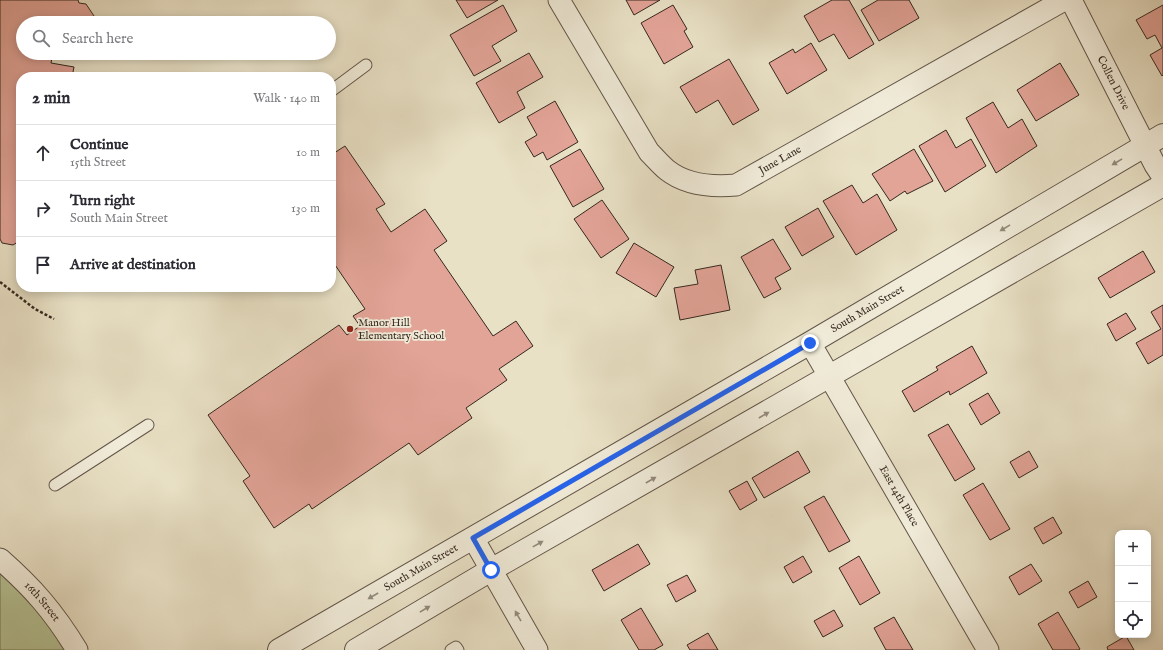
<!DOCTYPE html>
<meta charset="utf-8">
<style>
body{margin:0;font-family:"IM FELL English",serif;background:#f2f2f3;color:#2b2b33}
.controls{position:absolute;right:12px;bottom:12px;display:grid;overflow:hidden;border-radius:8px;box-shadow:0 2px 10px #0003}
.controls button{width:36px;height:36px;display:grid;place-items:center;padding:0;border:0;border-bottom:1px solid #e1e1e2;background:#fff;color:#2b2b33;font:20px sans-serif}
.stop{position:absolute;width:12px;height:12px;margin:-9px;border:3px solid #2563eb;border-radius:50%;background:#fff}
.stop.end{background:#2563eb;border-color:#fff;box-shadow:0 1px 4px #0008}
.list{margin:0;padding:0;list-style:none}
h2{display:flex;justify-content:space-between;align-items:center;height:52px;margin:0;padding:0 16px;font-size:17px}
h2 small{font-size:13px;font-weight:400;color:#7c7c81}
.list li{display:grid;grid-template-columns:26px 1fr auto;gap:12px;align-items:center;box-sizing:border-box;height:56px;padding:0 16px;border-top:1px solid #e1e1e2}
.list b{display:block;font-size:15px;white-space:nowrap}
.list p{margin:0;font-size:13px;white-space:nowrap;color:#7c7c81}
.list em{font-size:13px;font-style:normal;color:#7c7c81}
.icon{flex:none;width:22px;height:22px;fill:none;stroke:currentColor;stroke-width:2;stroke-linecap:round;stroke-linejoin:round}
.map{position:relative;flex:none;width:1163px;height:650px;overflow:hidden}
.search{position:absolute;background:#fff;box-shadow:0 2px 10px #0003;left:16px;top:16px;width:320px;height:44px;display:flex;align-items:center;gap:10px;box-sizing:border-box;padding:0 14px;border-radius:22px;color:#7c7c81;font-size:15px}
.panel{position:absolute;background:#fff;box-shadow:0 2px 10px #0003;left:16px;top:72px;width:320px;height:220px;border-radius:16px}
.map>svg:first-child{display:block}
.green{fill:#b6c396;stroke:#76765a}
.building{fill:#e3a498;stroke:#35281f}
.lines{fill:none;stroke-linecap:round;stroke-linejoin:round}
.service-casing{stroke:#625649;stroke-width:13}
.minor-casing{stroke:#625649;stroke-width:23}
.tertiary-casing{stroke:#625649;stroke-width:24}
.path{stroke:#35281f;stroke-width:2.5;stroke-dasharray:3 2;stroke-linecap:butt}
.service{stroke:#f1ecda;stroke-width:11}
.minor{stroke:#f1ecda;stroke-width:21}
.tertiary{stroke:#f1ecda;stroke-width:22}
.oneway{fill:#938a7c}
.route{stroke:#2563eb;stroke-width:5}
.poi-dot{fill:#8f2418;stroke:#f1ecda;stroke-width:1.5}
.labels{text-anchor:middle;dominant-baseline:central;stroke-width:3.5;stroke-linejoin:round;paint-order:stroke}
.street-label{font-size:11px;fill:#35281f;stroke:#f1ecda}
.poi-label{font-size:11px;fill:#35281f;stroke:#f1ecda;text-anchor:start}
</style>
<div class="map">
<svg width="1163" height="650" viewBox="0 0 1163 650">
<rect width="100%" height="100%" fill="#e9e1c6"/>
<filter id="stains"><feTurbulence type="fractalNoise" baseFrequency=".005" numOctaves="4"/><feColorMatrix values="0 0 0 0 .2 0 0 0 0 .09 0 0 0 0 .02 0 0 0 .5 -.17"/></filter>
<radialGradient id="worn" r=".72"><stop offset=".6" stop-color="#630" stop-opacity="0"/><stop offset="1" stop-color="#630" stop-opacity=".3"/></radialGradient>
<path class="green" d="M 0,571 L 40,611 L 64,650 L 0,650 Z"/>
<g class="building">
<path d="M 0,0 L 78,0 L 79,3 L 86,4 L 96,19 L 95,23 L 23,23 L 23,53 L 53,53 L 51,63 L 74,67 L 72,77 L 21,77 L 21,240 L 13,245 L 2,243 L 0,239 Z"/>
<path d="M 456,0 L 498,0 L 467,18 Z"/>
<path d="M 626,0 L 660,0 L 634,15 Z"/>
<path d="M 832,0 L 849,0 L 874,44 L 849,59 L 834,34 L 819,42 L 804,16 Z"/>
<path d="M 878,0 L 909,0 L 919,18 L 879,41 L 861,10 Z"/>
<path d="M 503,5 L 517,31 L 492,46 L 501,61 L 474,76 L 450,35 Z"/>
<path d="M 673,5 L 687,29 L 684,31 L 693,47 L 664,64 L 641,23 Z"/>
<path d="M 1163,5 L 1163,75 L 1162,76 L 1150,55 L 1162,48 L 1155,35 L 1147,39 L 1136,20 Z"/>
<path d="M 811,43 L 827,70 L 787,94 L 769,63 L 793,49 L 795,53 Z"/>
<path d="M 529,53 L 543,77 L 517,92 L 525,108 L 499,123 L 476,83 Z"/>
<path d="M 729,59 L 759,110 L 733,125 L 718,100 L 696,113 L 680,87 Z"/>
<path d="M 1060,63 L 1079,95 L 1036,121 L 1017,90 Z"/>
<path d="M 555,101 L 578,142 L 547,160 L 543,152 L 534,157 L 525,142 L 537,135 L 527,117 Z"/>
<path d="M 993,102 L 1008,128 L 1022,119 L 1037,146 L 996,173 L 966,118 Z"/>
<path d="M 946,130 L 956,148 L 971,139 L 986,166 L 945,192 L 919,146 Z"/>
<path d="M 345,146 L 385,204 L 376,209 L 391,232 L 425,209 L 447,241 L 434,250 L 493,336 L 516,321 L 533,346 L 499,369 L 507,380 L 466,408 L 472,418 L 418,455 L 409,443 L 312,509 L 309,504 L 274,528 L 243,481 L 250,476 L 208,415 L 339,325 L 347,335 L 360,326 L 353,316 L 365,309 L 331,259 L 331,155 Z"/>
<path d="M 580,149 L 604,189 L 573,207 L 550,166 Z"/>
<path d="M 914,149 L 933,181 L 907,194 L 905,191 L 890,201 L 872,174 Z"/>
<path d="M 852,185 L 863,203 L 877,194 L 897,230 L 856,255 L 823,201 Z"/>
<path d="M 602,200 L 629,239 L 601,258 L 574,219 Z"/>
<path d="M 818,208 L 834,237 L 802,256 L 785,227 Z"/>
<path d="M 773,239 L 791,269 L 775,278 L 781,289 L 764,298 L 741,257 Z"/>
<path d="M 634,243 L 674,267 L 656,297 L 616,273 Z"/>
<path d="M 1143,251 L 1155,272 L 1110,298 L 1098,278 Z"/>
<path d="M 721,265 L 730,310 L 680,320 L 674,288 L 698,284 L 695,270 Z"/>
<path d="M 1163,305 L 1163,355 L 1148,364 L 1136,343 L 1161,329 L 1151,312 Z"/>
<path d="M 1126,313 L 1136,329 L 1116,341 L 1107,324 Z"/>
<path d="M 972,346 L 987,373 L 950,395 L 949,391 L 914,412 L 902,391 L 938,370 L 936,367 Z"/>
<path d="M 988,393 L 1000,413 L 981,425 L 969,404 Z"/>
<path d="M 948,424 L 975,469 L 955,481 L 928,435 Z"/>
<path d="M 798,451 L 810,472 L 764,498 L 752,478 Z"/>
<path d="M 1029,451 L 1038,467 L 1019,478 L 1010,462 Z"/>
<path d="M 747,481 L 757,500 L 740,510 L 729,491 Z"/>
<path d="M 983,483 L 1010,529 L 990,540 L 963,495 Z"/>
<path d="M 824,496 L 850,541 L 829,552 L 804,507 Z"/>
<path d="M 1053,517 L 1062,533 L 1043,544 L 1034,528 Z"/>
<path d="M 638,544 L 650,564 L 604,591 L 592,570 Z"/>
<path d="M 803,556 L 812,572 L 793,583 L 784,567 Z"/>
<path d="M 859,556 L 880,593 L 860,605 L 839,568 Z"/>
<path d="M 1031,564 L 1042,581 L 1019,595 L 1009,577 Z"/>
<path d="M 687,575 L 696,591 L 676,602 L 667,585 Z"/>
<path d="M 1088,581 L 1097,597 L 1078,608 L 1069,592 Z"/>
<path d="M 641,608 L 663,645 L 654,650 L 639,650 L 621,620 Z"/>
<path d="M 834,610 L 843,626 L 823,637 L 814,621 Z"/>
<path d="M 1058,612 L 1080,649 L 1078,650 L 1053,650 L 1038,624 Z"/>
<path d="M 894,617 L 913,650 L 886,650 L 874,628 Z"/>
<path d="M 708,633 L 718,650 L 690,650 L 687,645 Z"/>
<path d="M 1126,636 L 1134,650 L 1108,650 L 1107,647 Z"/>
</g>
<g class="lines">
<g class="service-casing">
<g id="service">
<path d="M 331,91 L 366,65"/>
<path d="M 55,485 L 148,425"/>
<path d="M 451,650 L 456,647 L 458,650"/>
</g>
</g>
<g class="minor-casing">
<g id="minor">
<path id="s1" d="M 559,0 L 649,152 C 655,158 661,165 667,170 C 686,185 714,187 736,185 L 1064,0"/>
<path id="s2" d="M 1071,0 L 1155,165 L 1163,177"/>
<path id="s3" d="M 810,343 L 988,650"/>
<path d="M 473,538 L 537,650"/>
<path id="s4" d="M 0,559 C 33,588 54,612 77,650"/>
</g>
</g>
<g class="tertiary-casing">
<g id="tertiary">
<path id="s5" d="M 279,650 L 810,343 L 1163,135"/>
<path d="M 356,650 L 491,570 L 1163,185"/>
</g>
</g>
<path class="path" d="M 0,282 L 35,309 L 54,319"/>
<use href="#service" class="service"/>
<use href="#minor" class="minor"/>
<use href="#tertiary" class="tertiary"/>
</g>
<defs><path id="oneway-solid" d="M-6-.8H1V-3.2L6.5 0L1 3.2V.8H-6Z"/></defs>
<g class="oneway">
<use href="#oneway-solid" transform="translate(1117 162) rotate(149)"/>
<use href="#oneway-solid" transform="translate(1005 228) rotate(149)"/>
<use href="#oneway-solid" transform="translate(764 415) rotate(-30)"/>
<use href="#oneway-solid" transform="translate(651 480) rotate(-30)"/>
<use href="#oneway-solid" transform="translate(538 544) rotate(-29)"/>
<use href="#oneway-solid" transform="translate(373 596) rotate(150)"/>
<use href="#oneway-solid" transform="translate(425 609) rotate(-31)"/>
<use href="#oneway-solid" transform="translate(518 616) rotate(-120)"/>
</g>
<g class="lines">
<path class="route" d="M 491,570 L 473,538 L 810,343"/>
</g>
<circle class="poi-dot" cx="350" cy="329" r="4"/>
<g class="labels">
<g class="street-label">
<text stroke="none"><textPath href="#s2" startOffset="93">Collen Drive</textPath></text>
<text stroke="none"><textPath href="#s1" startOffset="325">June Lane</textPath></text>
<text stroke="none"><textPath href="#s5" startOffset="680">South Main Street</textPath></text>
<text stroke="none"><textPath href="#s3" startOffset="177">East 14th Place</textPath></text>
<text stroke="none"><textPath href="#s5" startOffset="164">South Main Street</textPath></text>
<text stroke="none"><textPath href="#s4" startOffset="60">16th Street</textPath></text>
</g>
<g class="poi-label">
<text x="358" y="323">Manor Hill<tspan x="358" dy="13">Elementary School</tspan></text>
</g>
</g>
<rect width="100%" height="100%" filter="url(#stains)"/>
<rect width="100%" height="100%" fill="url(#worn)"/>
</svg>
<div class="controls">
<button>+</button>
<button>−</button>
<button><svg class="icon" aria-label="locate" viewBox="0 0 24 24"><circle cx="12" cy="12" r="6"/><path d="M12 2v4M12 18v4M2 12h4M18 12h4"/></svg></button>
</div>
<div class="stop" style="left:491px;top:570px"></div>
<div class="stop end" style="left:810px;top:343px"></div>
<div class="search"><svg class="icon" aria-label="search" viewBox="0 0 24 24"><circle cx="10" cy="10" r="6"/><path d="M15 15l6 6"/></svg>Search here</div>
<section class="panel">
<h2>2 min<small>Walk · 140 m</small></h2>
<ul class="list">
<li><svg class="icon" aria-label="ahead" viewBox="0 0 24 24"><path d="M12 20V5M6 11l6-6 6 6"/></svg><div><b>Continue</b><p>15th Street</p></div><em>10 m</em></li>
<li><svg class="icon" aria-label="right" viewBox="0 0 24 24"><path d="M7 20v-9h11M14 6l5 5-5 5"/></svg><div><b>Turn right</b><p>South Main Street</p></div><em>130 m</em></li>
<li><svg class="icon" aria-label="arrive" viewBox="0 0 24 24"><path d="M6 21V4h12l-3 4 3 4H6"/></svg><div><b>Arrive at destination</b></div></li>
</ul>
</section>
</div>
